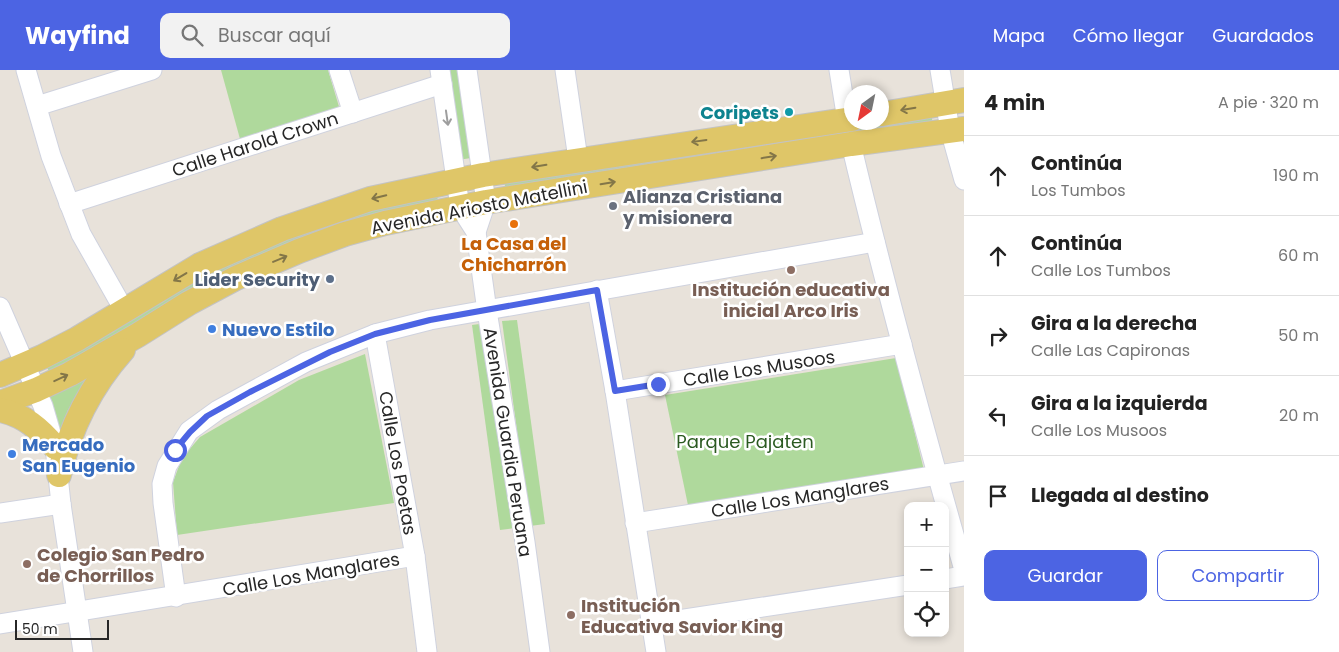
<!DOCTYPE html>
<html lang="es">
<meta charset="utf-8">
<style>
body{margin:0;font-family:Poppins,sans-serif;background:#f2f2f2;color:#222}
.controls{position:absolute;right:15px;bottom:15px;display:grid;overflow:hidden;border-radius:10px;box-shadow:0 2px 8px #0003}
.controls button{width:45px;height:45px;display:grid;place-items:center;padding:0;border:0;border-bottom:1px solid #e0e0e0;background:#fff;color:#222;font:25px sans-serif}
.compass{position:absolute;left:844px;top:15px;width:45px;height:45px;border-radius:50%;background:#fff;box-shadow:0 2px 8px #0003;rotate:213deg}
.scale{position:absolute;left:15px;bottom:12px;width:94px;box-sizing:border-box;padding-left:5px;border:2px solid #272727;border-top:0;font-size:14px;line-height:18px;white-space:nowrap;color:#272727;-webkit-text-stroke:4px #fff;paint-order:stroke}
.stop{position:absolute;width:15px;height:15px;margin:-11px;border:4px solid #4c64e3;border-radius:50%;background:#fff}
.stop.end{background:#4c64e3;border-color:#fff;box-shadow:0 1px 5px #0008}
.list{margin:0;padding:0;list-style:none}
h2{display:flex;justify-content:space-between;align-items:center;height:65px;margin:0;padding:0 20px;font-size:21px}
h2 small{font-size:16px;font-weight:400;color:#767676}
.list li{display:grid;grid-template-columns:32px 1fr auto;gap:15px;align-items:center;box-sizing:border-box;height:80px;padding:0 20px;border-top:1px solid #e0e0e0}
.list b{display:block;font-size:19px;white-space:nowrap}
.list p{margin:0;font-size:16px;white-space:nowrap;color:#767676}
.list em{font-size:16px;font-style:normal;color:#767676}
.actions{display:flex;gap:10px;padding:15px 20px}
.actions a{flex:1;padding:11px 0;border:1px solid #4c64e3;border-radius:10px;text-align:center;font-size:18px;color:#4c64e3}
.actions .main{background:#4c64e3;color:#fff}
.icon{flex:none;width:28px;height:28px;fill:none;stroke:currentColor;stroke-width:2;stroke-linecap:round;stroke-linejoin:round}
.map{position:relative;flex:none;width:964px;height:582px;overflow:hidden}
header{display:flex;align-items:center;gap:30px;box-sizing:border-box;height:70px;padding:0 25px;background:#4c64e3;color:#fff}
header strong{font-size:24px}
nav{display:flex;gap:28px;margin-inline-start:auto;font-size:18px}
.search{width:350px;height:45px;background:#f2f2f2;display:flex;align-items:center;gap:12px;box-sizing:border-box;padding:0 18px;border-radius:10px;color:#767676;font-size:19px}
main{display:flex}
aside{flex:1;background:#fff}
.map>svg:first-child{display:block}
.green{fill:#afd99c}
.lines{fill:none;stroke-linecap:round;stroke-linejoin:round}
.minor-casing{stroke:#cfd2de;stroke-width:21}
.major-casing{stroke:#c3c3c3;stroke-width:26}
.minor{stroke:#fff;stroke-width:19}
.major{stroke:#dfc668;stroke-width:24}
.oneway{stroke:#837648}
.oneway2{stroke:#9e9e9e}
.route{stroke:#4c64e3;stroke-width:6}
.culture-dot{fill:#0f9aa8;stroke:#fff;stroke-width:2}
.worship-dot{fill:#6b7280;stroke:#fff;stroke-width:2}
.food-dot{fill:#e8710a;stroke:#fff;stroke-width:2}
.education-dot{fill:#8d6e63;stroke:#fff;stroke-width:2}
.service-dot{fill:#5c6f8a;stroke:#fff;stroke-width:2}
.shop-dot{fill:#3f7fe0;stroke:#fff;stroke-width:2}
.labels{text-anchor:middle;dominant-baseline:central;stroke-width:5;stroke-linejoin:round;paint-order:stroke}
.culture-label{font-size:18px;font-weight:bold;fill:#0d838f;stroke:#fff;text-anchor:end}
.street-label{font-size:18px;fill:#272727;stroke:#fff}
.worship-label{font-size:18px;font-weight:bold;fill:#5b616d;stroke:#fff;text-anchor:start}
.food-label{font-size:18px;font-weight:bold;fill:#c56008;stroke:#fff}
.service-label{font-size:18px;font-weight:bold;fill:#4e5e75;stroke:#fff;text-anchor:end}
.education-label{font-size:18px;font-weight:bold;fill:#785e54;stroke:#fff;text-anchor:start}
.shop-label{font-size:18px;font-weight:bold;fill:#366cbe;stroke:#fff;text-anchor:start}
.park-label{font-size:18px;fill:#2b5a21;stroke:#fff}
</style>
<header>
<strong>Wayfind</strong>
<div class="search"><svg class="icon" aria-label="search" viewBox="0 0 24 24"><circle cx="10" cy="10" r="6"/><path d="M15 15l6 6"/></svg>Buscar aquí</div>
<nav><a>Mapa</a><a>Cómo llegar</a><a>Guardados</a></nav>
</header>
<main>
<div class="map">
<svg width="964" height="582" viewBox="0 0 964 582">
<rect width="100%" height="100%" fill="#e8e2da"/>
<g class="green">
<path d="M 221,0 L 328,0 L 340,40 L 240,69 Z"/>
<path d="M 446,0 L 457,0 L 471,88 L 458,90 Z"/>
<path d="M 931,41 L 933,56 L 506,123 L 504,109 L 857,53 L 882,52 Z"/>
<path d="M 437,120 L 438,136 L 378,149 L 52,307 L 44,292 L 245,181 Z"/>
<path d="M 517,250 L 545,454 L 530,456 L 502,251 Z"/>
<path d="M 487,253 L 515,458 L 500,460 L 472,255 Z"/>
<path d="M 365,284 L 394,433 L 177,465 L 173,412 L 182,388 L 200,367 L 299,310 Z"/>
<path d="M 896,288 L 924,400 L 689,440 L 665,325 Z"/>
<path d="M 88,307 L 68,340 L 57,367 L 49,329 L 50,325 Z"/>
</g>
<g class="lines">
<g class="minor-casing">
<g id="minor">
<path d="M 26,0 L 51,86 L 81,164 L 124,240"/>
<path d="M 339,0 L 353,43"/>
<path d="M 440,0 L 460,137 L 476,162 L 487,241 L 525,472 L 540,582"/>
<path d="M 467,0 L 486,132 L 476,162"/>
<path d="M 565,0 L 578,89"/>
<path d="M 839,0 L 847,50"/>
<path d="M 940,0 L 950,60 L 964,110"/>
<path d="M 37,36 L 152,0"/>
<path d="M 851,74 C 885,217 924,359 964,500"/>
<path d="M 69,134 L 442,14"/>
<path d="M 597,220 L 615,321 L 656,582"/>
<path d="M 0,237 L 43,336 L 55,377 L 61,434 L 83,582"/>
<path d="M 375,264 L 415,486 L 427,582"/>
<path d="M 615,321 L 902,274"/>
<path d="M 0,443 L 61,434"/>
<path d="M 635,453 L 964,401"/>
<path d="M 945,509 L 964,506"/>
<path d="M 176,527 L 163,433 L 162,414 L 167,396 L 189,361 L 218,340 L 306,292 L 375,264 L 430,250 L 875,172"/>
<path d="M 0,554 C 138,531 276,510 415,486"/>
<path d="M 652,554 L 908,515"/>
</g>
</g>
<g class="major-casing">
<g id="major">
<path d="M 882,44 L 964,30"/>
<path d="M 0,305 L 42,287 L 77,269 L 200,195 L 282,159 L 370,129 L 483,105 L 852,49"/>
<path d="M 0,333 L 36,320 L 70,304 L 138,265 L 189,233 L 236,208 L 299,181 L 345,164 L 385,153 L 486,132 L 851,74 L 964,59"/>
<path d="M 0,340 C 24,345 40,359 55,377"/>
<path d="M 59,405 C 70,357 90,317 123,280"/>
</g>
</g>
<use href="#minor" class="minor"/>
<use href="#major" class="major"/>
</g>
<defs><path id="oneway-shaft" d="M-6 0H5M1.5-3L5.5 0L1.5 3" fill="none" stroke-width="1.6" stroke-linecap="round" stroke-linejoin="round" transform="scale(1.25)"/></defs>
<g class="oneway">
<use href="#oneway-shaft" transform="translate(908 39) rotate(170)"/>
<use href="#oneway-shaft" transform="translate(699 71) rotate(172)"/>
<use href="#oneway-shaft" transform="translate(769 87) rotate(-9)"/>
<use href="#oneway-shaft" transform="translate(539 96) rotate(171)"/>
<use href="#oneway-shaft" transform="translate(608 113) rotate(-9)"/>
<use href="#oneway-shaft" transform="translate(379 127) rotate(166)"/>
<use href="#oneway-shaft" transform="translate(280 189) rotate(-23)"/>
<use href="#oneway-shaft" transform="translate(180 207) rotate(149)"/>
<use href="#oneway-shaft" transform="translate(61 308) rotate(-25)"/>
</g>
<use class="oneway2" href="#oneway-shaft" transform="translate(447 48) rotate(82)"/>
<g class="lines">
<path class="route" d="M 175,380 L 190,362 L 207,346 L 250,322 L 330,282 L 375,264 L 430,250 L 597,220 L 615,321 L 658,314"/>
</g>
<circle class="culture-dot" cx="789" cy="42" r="5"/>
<circle class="worship-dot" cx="613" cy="136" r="5"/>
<circle class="food-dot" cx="514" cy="154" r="5"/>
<g class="education-dot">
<circle cx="791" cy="200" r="5"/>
<circle cx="27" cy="494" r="5"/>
<circle cx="571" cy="545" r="5"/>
</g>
<circle class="service-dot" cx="330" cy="209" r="5"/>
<g class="shop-dot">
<circle cx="212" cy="259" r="5"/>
<circle cx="12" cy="384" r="5"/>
</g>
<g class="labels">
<g class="culture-label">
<text x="779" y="42">Coripets</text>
</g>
<g class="street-label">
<text transform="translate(255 74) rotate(-18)">Calle Harold Crown</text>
<text transform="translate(479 137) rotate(-11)">Avenida Ariosto Matellini</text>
<text transform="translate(759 298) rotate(-9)">Calle Los Musoos</text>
<text transform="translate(508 372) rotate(81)">Avenida Guardia Peruana</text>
<text transform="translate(398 393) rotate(80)">Calle Los Poetas</text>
<text transform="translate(800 427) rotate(-9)">Calle Los Manglares</text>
<text transform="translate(311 504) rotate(-10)">Calle Los Manglares</text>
</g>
<g class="worship-label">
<text x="623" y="126">Alianza Cristiana<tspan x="623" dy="21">y misionera</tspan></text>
</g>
<g class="food-label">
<text x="514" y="173">La Casa del<tspan x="514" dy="21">Chicharrón</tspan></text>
</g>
<g class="service-label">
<text x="320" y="209">Lider Security</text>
</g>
<g class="education-label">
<text x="791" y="219" text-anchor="middle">Institución educativa<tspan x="791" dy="21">inicial Arco Iris</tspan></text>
<text x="37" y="484">Colegio San Pedro<tspan x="37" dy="21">de Chorrillos</tspan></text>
<text x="581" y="535">Institución<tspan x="581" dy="21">Educativa Savior King</tspan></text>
</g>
<g class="shop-label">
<text x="222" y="259">Nuevo Estilo</text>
<text x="22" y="374">Mercado<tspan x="22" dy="21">San Eugenio</tspan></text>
</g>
<g class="park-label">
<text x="745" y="371">Parque Pajaten</text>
</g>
</g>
</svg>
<div class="controls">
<button>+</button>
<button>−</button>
<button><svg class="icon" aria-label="locate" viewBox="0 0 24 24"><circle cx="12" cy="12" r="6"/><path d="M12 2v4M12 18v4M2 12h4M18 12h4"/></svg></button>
</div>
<svg class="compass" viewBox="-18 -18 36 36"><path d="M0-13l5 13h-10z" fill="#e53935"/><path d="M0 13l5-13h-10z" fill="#767676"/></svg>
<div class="scale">50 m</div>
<div class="stop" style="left:175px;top:380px"></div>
<div class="stop end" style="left:658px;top:314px"></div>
</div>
<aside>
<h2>4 min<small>A pie · 320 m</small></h2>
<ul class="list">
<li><svg class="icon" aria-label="ahead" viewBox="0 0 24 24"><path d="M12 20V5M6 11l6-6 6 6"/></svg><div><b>Continúa</b><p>Los Tumbos</p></div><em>190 m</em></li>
<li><svg class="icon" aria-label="ahead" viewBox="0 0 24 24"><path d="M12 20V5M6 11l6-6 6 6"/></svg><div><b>Continúa</b><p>Calle Los Tumbos</p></div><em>60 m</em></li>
<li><svg class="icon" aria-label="right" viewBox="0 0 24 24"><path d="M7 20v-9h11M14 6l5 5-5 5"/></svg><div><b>Gira a la derecha</b><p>Calle Las Capironas</p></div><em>50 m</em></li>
<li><svg class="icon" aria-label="left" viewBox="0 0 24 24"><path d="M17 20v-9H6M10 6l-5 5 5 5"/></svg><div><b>Gira a la izquierda</b><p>Calle Los Musoos</p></div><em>20 m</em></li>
<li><svg class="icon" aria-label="arrive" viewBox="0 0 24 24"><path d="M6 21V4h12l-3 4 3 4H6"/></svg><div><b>Llegada al destino</b></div></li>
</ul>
<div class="actions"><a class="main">Guardar</a><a>Compartir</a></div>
</aside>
</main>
